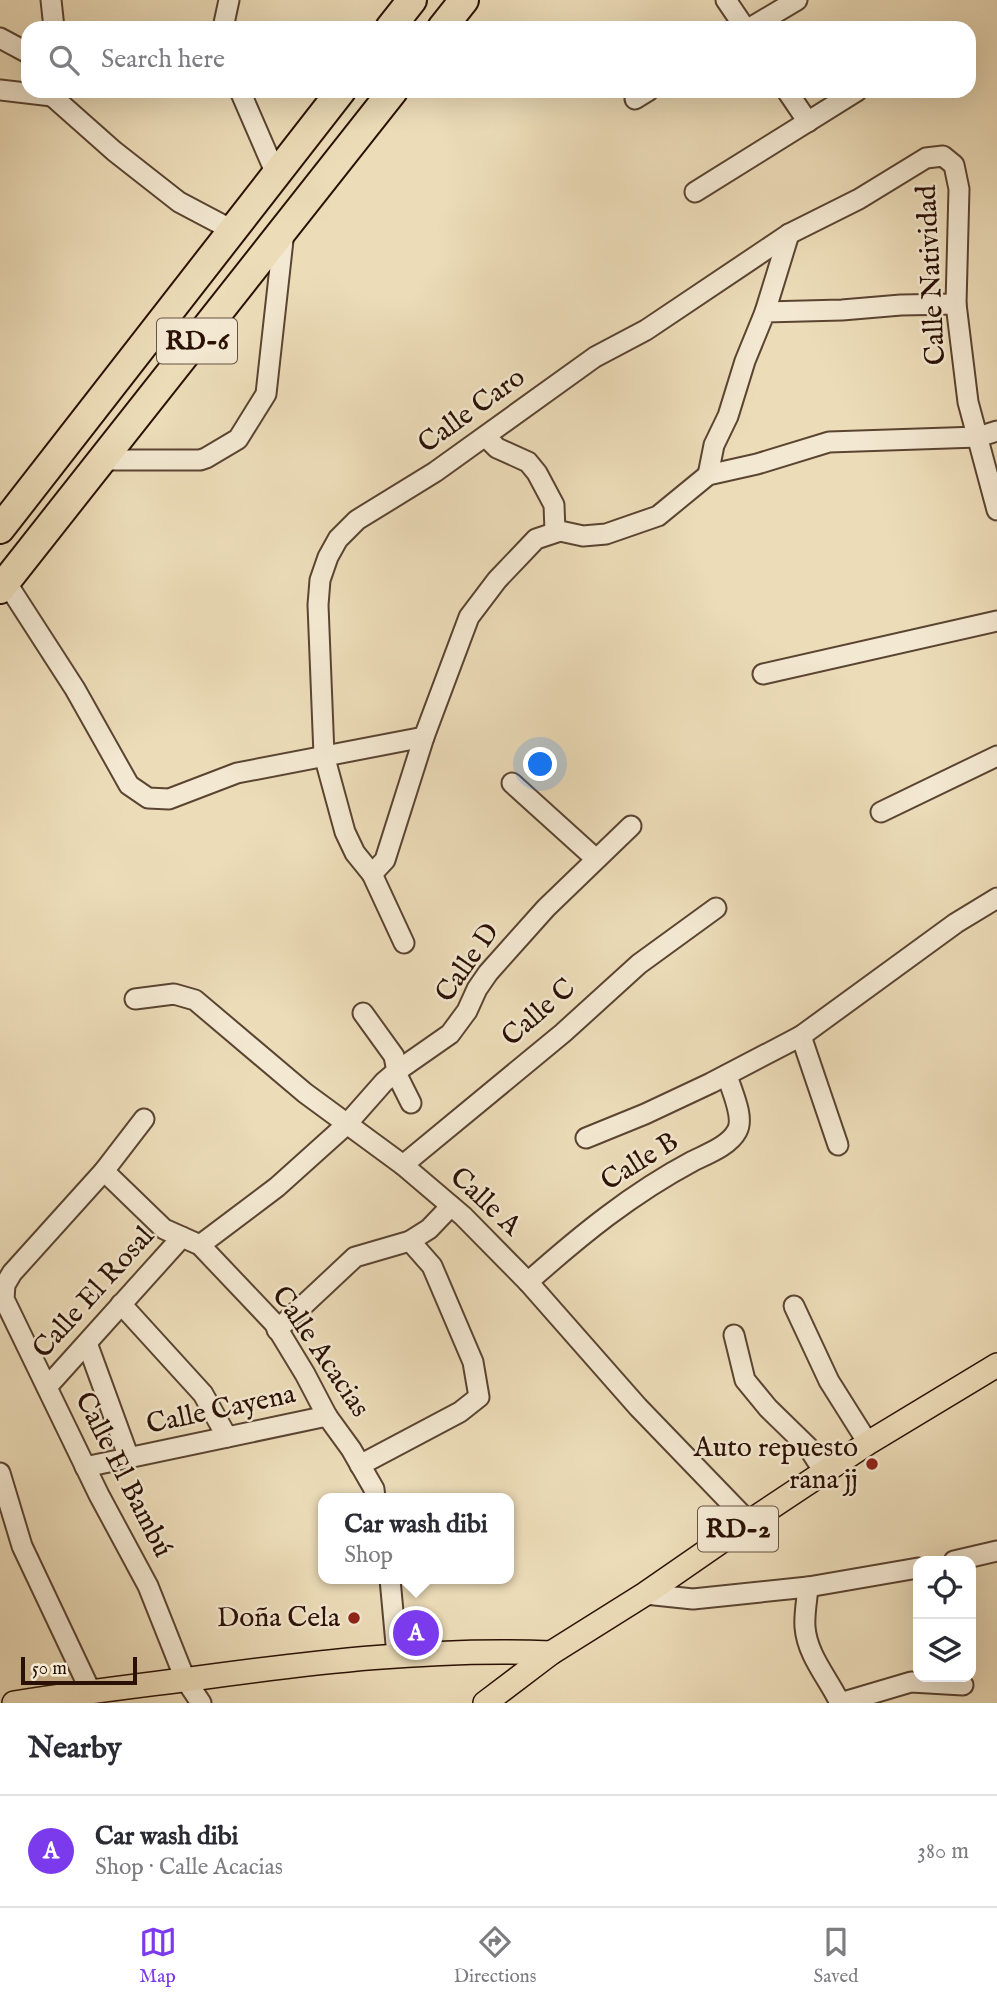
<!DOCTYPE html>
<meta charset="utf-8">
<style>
body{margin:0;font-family:"IM FELL English",serif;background:#f2f2f3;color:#2b2b33}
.controls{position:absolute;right:21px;bottom:21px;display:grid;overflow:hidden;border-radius:14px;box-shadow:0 7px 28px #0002}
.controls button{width:63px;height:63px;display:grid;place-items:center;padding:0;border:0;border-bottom:2px solid #e1e1e2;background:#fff;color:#2b2b33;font:35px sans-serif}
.scale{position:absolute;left:21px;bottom:18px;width:116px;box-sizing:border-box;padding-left:7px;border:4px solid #2b1105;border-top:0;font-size:19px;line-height:24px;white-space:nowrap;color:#2b1105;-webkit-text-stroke:5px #f3e8d1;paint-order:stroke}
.you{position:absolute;left:541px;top:765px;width:24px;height:24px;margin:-18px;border:5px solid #fff;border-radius:50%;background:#1a73e8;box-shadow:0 0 0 10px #1a73e833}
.badge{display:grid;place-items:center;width:46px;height:46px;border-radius:50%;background:#7c3aed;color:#fff;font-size:23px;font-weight:700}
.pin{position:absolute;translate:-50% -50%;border:4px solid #fff;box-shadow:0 2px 7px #0006}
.popup{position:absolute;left:318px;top:1493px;width:196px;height:91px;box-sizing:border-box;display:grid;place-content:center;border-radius:14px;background:#fff;filter:drop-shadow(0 2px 5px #0005);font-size:23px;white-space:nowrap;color:#7c7c81}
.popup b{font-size:26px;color:#2b2b33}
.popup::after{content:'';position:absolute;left:50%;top:100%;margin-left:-14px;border:14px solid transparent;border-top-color:#fff}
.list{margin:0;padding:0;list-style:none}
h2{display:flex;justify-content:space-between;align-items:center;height:91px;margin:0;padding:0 28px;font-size:30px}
h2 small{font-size:23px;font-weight:400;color:#7c7c81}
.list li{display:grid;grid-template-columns:46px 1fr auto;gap:21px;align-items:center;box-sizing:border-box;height:112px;padding:0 28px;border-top:2px solid #e1e1e2}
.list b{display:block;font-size:26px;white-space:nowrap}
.list p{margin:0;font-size:23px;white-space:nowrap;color:#7c7c81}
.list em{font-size:23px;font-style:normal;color:#7c7c81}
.icon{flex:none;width:38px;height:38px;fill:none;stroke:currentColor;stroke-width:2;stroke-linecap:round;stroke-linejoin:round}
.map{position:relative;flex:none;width:997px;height:1703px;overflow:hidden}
.search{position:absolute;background:#fff;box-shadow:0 7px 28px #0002;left:21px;right:21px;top:21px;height:77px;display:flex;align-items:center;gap:18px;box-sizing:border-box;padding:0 24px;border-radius:21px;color:#7c7c81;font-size:26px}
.sheet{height:203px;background:#fff}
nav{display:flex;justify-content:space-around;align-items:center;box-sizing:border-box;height:98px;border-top:2px solid #e1e1e2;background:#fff;font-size:19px;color:#7c7c81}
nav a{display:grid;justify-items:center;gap:4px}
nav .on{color:#7c3aed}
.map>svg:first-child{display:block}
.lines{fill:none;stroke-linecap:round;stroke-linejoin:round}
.minor-casing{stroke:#5b4432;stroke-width:23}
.major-casing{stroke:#2b1105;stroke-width:26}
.highway-casing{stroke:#2b1105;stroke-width:32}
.minor{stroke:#f3e8d1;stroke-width:19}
.major{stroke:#ecdcb8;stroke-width:23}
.highway{stroke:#ecdcb8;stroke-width:28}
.poi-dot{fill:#8f2418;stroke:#f3e8d1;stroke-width:2.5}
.labels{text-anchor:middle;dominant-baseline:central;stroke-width:5;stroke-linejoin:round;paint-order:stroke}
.shield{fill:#f3e8d1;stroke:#675242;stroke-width:2}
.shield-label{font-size:26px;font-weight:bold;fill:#2b1105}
.street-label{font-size:28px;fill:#2b1105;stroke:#f3e8d1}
.poi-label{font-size:28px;fill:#2b1105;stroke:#f3e8d1;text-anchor:end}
</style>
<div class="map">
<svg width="997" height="1703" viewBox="0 0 997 1703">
<rect width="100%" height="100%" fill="#ecdcb8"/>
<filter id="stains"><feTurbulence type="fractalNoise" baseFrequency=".00286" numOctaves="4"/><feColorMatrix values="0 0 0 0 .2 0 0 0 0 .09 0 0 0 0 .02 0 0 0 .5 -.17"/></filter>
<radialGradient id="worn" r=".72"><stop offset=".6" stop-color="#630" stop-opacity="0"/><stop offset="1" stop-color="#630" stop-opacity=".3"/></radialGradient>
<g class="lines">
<g class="minor-casing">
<g id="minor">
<path d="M 51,0 L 54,28"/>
<path d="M 726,0 L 745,28"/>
<path d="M 223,28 L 229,0"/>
<path d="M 750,28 L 797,0"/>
<path d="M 0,38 L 28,53"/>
<path d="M 0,90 L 52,96"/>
<path d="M 52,91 L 52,96 L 114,151 L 179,202 L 232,230"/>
<path d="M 240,91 L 276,174"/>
<path d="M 787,91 L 808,122"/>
<path d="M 635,99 L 648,91"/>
<path d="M 695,192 L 857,91"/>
<path d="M 765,312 L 789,234"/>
<path d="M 486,437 L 497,448 L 528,462 L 537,473 L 554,505 L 555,531"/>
<path d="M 102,460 L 200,460 L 206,458 L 238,439 L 266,394 L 284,231"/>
<path d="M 708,475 L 714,445 L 728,416 L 745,361 L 765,312 L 842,310 L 901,305 L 956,304"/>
<path d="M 6,582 L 75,689 L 129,785 L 148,798 L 169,799 L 237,773 L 424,737"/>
<path d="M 763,674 L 997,621"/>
<path d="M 512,783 L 596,859"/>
<path d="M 881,812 L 997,756"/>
<path d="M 372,874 L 385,860 L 424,737 L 469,617 L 497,580 L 536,539 L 560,531 L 583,536 L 606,534 L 658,516 L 708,475 L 757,464 L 829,442 L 978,437 L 997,431"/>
<path d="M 404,943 L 372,874 L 355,853 L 345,832 L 324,755 L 318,605 L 320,580 L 328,557 L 338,539 L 357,520 L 435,472 L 595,357 L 646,330 L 789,234 L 859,199 L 926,158 L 943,156 L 954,165 L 959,189 L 956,304 L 968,402 L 997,510"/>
<path d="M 135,999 L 174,994 L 195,1000 L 305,1093 L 403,1165 L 463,1216 L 528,1282 L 638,1407 L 749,1522"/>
<path d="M 363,1013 L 394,1056 L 398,1077 L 411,1103"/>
<path d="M 801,1036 L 838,1145"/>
<path d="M 144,1119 L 104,1171 L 12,1273 L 5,1285 L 4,1299 L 99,1495 L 148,1586 L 185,1679 L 201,1703"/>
<path d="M 586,1138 L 645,1114 L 711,1083 L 801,1036 L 956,923 L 997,898"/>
<path d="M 403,1165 L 563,1033 L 639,964 L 716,908"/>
<path d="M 104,1171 L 164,1229 L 200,1245 L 274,1323 L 305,1374 L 327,1416 L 351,1449 L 374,1489 L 375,1498"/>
<path d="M 200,1245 L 277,1187 L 346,1125 L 384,1082 L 397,1071 L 450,1034 L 467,1011 L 477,989 L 488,973 L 546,908 L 631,826"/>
<path d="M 528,1282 C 581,1235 631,1194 693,1161 C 707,1154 729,1146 737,1131 C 745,1117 731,1090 727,1075"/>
<path d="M 121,1304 L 203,1394 L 227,1437"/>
<path d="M 794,1306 L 829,1381 L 868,1443"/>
<path d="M 277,1330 L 355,1257 L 410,1241 L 429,1229 L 451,1206"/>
<path d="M 734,1335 L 745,1380 L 768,1408 L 808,1447 L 824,1472"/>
<path d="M 87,1343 L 129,1458"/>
<path d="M 47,1387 L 182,1237"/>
<path d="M 360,1465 L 460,1412 L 479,1397 L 473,1362 L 432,1266 L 410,1241"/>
<path d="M 85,1467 L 327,1416"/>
<path d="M 0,1473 L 22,1546 L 91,1692"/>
<path d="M 954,1561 L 997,1551"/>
<path d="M 390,1579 L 397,1655"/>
<path d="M 808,1587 C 807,1600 804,1614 805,1627 C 807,1655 828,1678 840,1703 L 911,1682 L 963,1685"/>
<path d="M 645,1594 L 693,1599 L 808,1587 L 918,1568"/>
</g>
</g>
<g class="major-casing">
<g id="major">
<path d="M 14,1703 C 75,1693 136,1686 198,1678 C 315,1662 433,1648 551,1653"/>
<path d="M 485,1703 L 551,1653 L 645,1594 L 749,1522 L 868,1443 L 997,1365"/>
</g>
</g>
<g class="highway-casing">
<g id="highway">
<path d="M 390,28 L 412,0"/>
<path d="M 442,28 L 464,0"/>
<path d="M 0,529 L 341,91"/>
<path d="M 0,589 L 393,91"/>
</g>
</g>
<use href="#minor" class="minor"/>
<use href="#major" class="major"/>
<use href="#highway" class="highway"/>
</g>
<g class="poi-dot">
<circle cx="872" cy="1464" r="7"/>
<circle cx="354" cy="1618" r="7"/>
</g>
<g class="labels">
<g class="shield">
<rect x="157" y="318.5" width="80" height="45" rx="5"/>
<rect x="698" y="1506.5" width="80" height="45" rx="5"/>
</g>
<g class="shield-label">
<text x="197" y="341">RD-6</text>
<text x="738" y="1529">RD-2</text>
</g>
<g class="street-label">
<text transform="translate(932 275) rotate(-93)">Calle Natividad</text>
<text transform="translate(472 411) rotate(-36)">Calle Caro</text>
<text transform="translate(468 963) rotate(-55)">Calle D</text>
<text transform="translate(539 1013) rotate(-41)">Calle C</text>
<text transform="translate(640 1162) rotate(-32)">Calle B</text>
<text transform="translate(485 1202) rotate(43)">Calle A</text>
<text transform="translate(94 1293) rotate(-48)">Calle El Rosal</text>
<text transform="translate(320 1352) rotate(56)">Calle Acacias</text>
<text transform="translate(221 1410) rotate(-12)">Calle Cayena</text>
<text transform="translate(123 1475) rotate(63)">Calle El Bambú</text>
</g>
<g class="poi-label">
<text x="858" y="1448">Auto repuesto<tspan x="858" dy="32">rana jj</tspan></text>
<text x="340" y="1618">Doña Cela</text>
</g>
</g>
<rect width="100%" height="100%" filter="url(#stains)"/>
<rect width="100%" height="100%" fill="url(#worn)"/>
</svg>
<div class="controls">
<button><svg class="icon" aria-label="locate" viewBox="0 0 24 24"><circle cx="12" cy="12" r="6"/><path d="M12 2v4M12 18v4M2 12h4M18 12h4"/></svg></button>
<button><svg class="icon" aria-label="layers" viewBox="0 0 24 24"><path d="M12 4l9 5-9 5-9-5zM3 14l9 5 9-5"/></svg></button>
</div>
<div class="scale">50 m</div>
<div class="you"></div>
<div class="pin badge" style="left:416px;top:1633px">A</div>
<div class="popup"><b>Car wash dibi</b>Shop</div>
<div class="search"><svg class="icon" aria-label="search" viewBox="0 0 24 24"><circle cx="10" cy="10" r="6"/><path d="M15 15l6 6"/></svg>Search here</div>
</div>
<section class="sheet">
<h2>Nearby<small></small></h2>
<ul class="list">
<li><span class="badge">A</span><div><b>Car wash dibi</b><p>Shop · Calle Acacias</p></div><em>380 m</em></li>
</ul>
</section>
<nav>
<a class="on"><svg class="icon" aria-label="map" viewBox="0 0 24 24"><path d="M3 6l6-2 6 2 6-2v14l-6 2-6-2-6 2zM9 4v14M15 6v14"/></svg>Map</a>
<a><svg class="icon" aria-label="directions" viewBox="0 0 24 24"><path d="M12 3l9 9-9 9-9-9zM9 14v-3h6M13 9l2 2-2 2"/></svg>Directions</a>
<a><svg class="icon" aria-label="saved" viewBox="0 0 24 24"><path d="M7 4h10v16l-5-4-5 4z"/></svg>Saved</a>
</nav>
